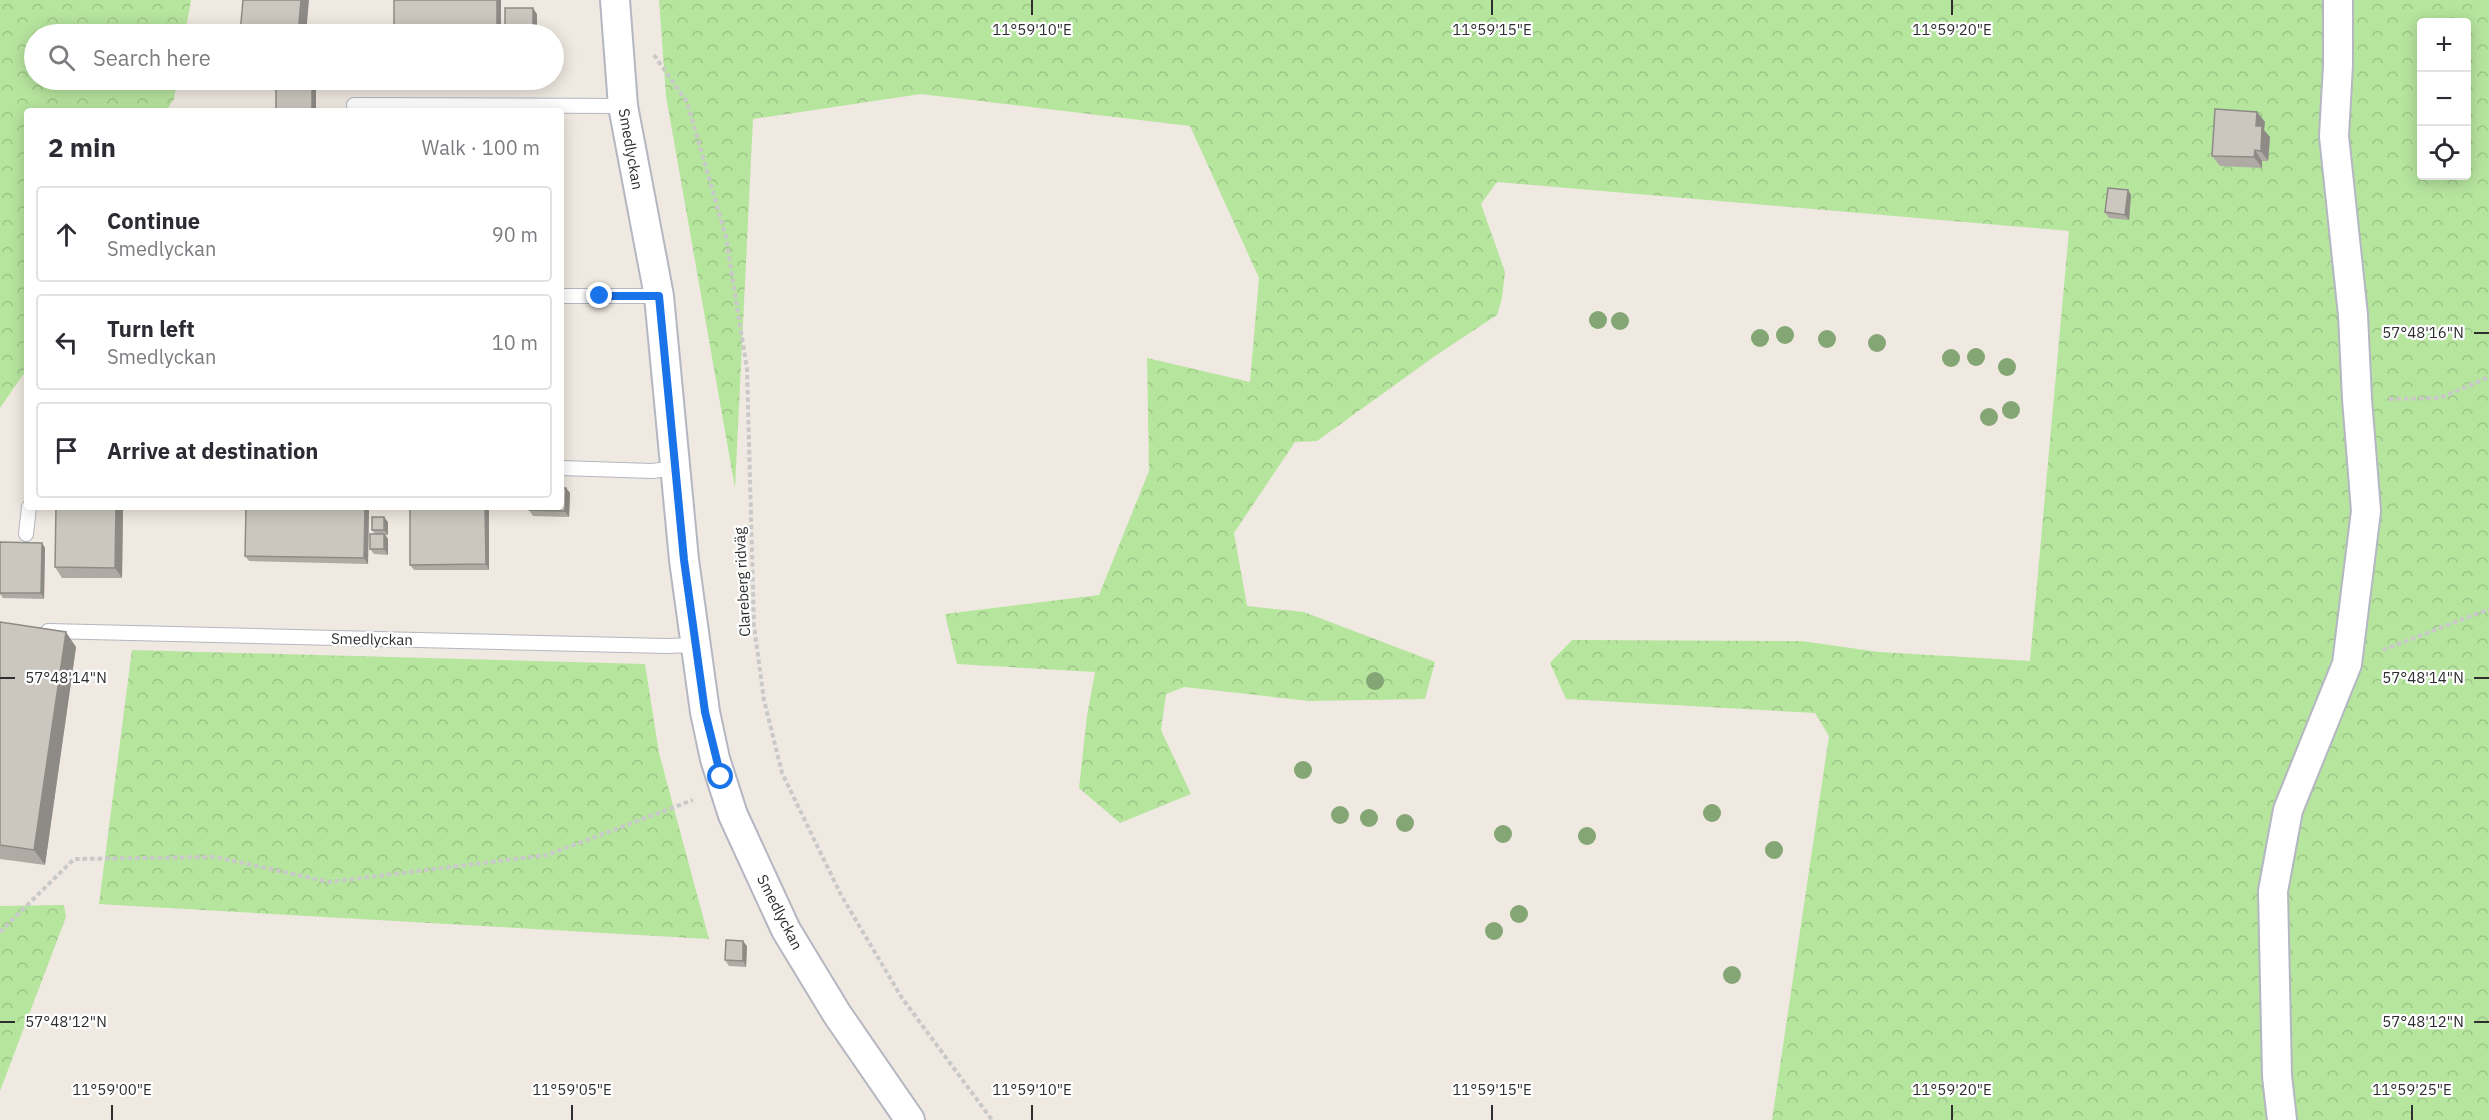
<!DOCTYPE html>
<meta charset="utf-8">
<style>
body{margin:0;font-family:"IBM Plex Sans",sans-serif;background:#f7f7f7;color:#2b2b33}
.controls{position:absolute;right:18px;top:18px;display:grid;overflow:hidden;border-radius:6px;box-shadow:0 3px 15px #0003}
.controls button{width:54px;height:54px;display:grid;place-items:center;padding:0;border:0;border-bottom:2px solid #e1e1e2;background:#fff;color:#2b2b33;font:30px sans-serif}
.stop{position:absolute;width:18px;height:18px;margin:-14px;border:4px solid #1a73e8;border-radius:50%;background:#fff}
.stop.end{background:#1a73e8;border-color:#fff;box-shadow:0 2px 6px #0008}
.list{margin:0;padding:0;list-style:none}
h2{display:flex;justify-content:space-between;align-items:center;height:78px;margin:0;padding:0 24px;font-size:26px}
h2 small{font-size:20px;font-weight:400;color:#7c7c81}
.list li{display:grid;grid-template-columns:39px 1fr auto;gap:18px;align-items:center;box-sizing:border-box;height:96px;margin:0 12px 12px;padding:0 12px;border:2px solid #e1e1e2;border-radius:6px}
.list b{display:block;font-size:22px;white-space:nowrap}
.list p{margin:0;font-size:20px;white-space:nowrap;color:#7c7c81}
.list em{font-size:20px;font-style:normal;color:#7c7c81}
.icon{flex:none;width:33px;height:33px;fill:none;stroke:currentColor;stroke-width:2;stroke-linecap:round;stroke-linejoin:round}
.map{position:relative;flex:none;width:2489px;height:1120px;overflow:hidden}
.search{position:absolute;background:#fff;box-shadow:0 3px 15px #0003;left:24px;top:24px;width:540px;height:66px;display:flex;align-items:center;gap:15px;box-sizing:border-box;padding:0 21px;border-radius:33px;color:#7c7c81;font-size:22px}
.panel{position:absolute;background:#fff;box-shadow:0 3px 15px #0003;left:24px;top:108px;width:540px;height:402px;border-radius:6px}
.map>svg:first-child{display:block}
.forest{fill:url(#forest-crowns);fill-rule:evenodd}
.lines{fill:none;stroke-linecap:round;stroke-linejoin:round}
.service-casing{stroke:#b4b7c1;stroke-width:16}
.minor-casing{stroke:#b4b7c1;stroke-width:32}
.path{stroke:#c9c9c9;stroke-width:4;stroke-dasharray:4.5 3;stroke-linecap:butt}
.service{stroke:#fff;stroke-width:14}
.minor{stroke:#fff;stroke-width:28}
.tree{fill:#84a574}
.wall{fill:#afaba4}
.shaded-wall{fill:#8e8b86}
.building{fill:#cbc7bf;stroke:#8e8b86;stroke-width:1.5}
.route{stroke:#1a73e8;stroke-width:8}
.ticks{fill:none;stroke:#2e2e2e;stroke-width:2}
.labels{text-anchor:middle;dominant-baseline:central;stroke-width:4.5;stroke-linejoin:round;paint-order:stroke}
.street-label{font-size:15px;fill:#2e2e2e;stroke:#fff}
.ticks-label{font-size:15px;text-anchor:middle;fill:#2e2e2e;stroke:#fff;stroke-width:4.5;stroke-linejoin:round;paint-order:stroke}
</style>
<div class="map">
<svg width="2489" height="1120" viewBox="0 0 2489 1120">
<defs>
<pattern id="forest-crowns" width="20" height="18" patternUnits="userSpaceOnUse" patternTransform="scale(1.5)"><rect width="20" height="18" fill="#b6e59e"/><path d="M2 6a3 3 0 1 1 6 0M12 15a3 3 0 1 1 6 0" fill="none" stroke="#9dc588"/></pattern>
</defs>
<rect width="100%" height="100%" fill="#efe9e1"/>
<g class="forest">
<path d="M 0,0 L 191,0 L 185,34 L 34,34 L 34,80 L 177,80 L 174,99 L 166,111 L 27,111 L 27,369 L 0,408 Z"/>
<path d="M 659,0 L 2489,0 L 2489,1120 L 1772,1120 L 1829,736 L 1815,713 L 1566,699 L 1550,663 L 1572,640 L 1801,641 L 1879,652 L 2030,661 L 2069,231 L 1497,182 L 1481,204 L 1505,272 L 1502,298 L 1497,315 L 1435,356 L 1317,441 L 1295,442 L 1234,533 L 1247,606 L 1304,612 L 1435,662 L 1425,699 L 1309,701 L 1184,687 L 1166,694 L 1161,730 L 1191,794 L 1120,823 L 1079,788 L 1087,716 L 1095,672 L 957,664 L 945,614 L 1099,595 L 1149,471 L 1147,358 L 1250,382 L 1259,278 L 1190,126 L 921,94 L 753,119 L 735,488 L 666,96 ZM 2422,22 L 2466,22 L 2466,176 L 2422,176 Z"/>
<path d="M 132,650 L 645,664 L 659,753 L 709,939 L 99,904 Z"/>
<path d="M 64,905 L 66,917 L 0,1091 L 0,906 Z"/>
</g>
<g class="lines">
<g class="service-casing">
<g id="service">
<path d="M 354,105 L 623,106"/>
<path d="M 561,296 L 659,296"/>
<path d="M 561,468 L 652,471 L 676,468"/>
<path d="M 26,534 L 29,507"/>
<path d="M 48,631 L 667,646 L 695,645"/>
</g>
</g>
<g class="minor-casing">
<g id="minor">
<path d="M 615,0 L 623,106 L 659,296 L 684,560 L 705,712 L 715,759 L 733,815 L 786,930 L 837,1014 L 910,1120"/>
<path d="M 2282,1120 L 2277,1076 L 2273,891 L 2288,810 L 2347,664 L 2366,511 L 2357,399 L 2353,315 L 2334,136 L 2338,65 L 2338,0"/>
</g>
</g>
<g class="path">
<path d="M 654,55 L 687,102 L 726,237 L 747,369 L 754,626 L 764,700 L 782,773 L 841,895 L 902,998 L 992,1120"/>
<path d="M 2389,399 L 2440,398 L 2489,377"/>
<path d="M 2383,650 L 2489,609"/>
<path d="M 0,932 L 74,859 L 216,857 L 329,882 L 547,855 L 693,800"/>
</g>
<use href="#service" class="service"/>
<use href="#minor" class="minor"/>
</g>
<g class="tree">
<circle cx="1598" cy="320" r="9"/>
<circle cx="1620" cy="321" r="9"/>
<circle cx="1785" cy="335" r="9"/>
<circle cx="1760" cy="338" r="9"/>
<circle cx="1827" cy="339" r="9"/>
<circle cx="1877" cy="343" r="9"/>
<circle cx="1976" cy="357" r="9"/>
<circle cx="1951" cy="358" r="9"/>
<circle cx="2007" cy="367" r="9"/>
<circle cx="2011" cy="410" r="9"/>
<circle cx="1989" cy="417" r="9"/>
<circle cx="1375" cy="681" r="9"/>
<circle cx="1303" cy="770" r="9"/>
<circle cx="1712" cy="813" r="9"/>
<circle cx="1340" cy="815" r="9"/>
<circle cx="1369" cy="818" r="9"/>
<circle cx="1405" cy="823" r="9"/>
<circle cx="1503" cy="834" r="9"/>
<circle cx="1587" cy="836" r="9"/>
<circle cx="1774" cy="850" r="9"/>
<circle cx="1519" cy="914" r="9"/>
<circle cx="1494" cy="931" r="9"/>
<circle cx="1732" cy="975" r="9"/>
</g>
<g class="wall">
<path d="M 2257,112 L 2265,122 L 2264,130 L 2270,137 L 2268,161 L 2262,161 L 2262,168 L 2220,166 L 2212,156 Z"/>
<path d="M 2128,190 L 2131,195 L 2129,220 L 2109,218 L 2105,212 Z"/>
<path d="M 566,488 L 570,493 L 569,517 L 533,516 L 529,510 Z"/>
<path d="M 56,507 L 123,507 L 122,578 L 62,578 L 55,567 Z"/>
<path d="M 246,507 L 369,507 L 368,564 L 249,561 L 245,556 Z"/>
<path d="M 410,507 L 487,507 L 489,509 L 489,570 L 414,570 L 410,565 Z"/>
<path d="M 388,522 L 388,535 L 386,535 L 388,539 L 388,555 L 374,554 L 370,549 L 375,534 L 372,530 Z"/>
<path d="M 0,542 L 42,543 L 45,548 L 44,599 L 3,598 L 0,594 Z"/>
<path d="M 0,622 L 76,647 L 45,865 L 0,859 Z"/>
<path d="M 747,946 L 746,967 L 729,966 L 725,960 Z"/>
</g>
<g class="shaded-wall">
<path d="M 301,0 L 309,0 L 306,34 L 298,34 Z"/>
<rect x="497" y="0" width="4" height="34"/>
<path d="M 533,8 L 537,14 L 537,34 L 533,34 Z"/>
<path d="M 312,82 L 316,87 L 316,111 L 312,111 Z"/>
<path d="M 2257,112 L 2265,122 L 2264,130 L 2270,137 L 2268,161 L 2261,151 L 2256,126 Z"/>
<path d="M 2255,150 L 2262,161 L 2262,168 L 2254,157 Z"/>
<path d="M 2128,190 L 2131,195 L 2129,220 L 2125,215 Z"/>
<path d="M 566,488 L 570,493 L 569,517 L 565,511 Z"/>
<path d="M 116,507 L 123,507 L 122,578 L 115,568 Z"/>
<path d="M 365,507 L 369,507 L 368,564 L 364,558 Z"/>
<path d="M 485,507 L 487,507 L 489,509 L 489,570 L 486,564 Z"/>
<path d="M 384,517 L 388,522 L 388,535 L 384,530 Z"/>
<path d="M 384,534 L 388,539 L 388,555 L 384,549 Z"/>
<path d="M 42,543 L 45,548 L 44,599 L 41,593 Z"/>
<path d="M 66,632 L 76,647 L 45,865 L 34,850 Z"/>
<path d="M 743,941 L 747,946 L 746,967 L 743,961 Z"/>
</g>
<g class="building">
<path d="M 243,0 L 301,0 L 298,34 L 240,34 Z"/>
<rect x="394" y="0" width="103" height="34"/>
<rect x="505" y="8" width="28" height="26"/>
<rect x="276" y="82" width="36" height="29"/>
<path d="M 2215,109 L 2257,112 L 2256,126 L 2262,126 L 2261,151 L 2255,150 L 2254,157 L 2212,156 Z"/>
<path d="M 2108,188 L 2128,190 L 2125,215 L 2105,212 Z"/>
<path d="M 561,488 L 566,488 L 565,511 L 529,510 L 529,507 L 561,507 Z"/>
<path d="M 56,507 L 116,507 L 115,568 L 55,567 Z"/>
<path d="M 246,507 L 365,507 L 364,558 L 245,556 Z"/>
<path d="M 410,507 L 485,507 L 486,564 L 410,565 Z"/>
<rect x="372" y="517" width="12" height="13"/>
<rect x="370" y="534" width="14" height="15"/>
<path d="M 0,542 L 42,543 L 41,593 L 0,593 Z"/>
<path d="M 0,622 L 66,632 L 34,850 L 0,845 Z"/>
<path d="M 726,940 L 743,941 L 743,961 L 725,960 Z"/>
</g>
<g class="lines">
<path class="route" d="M 600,296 L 659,296 L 684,560 L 705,712 L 721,777"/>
</g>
<path class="ticks" d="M 1032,0 L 1032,15M 1492,0 L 1492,15M 1952,0 L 1952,15M 2474,333 L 2489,333M 0,678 L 15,678M 2474,678 L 2489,678M 0,1022 L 15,1022M 2474,1022 L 2489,1022M 112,1105 L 112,1120M 572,1105 L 572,1120M 1032,1105 L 1032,1120M 1492,1105 L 1492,1120M 1952,1105 L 1952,1120M 2412,1105 L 2412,1120"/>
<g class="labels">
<g class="street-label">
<text transform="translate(631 149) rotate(80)">Smedlyckan</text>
<text transform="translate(742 582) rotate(-93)">Clareberg ridväg</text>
<text transform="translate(372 639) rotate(1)">Smedlyckan</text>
<text transform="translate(780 912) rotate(63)">Smedlyckan</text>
</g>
</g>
<g class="ticks-label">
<text x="1032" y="35">11°59'10"E</text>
<text x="1492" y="35">11°59'15"E</text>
<text x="1952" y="35">11°59'20"E</text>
<text x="2423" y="338">57°48'16"N</text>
<text x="66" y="683">57°48'14"N</text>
<text x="2423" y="683">57°48'14"N</text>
<text x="66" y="1027">57°48'12"N</text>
<text x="2423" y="1027">57°48'12"N</text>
<text x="112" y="1095">11°59'00"E</text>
<text x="572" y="1095">11°59'05"E</text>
<text x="1032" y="1095">11°59'10"E</text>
<text x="1492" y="1095">11°59'15"E</text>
<text x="1952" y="1095">11°59'20"E</text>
<text x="2412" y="1095">11°59'25"E</text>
</g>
</svg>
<div class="controls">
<button>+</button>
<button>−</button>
<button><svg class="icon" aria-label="locate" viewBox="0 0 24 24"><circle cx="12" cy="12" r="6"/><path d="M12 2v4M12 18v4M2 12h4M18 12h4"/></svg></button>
</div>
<div class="stop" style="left:721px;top:777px"></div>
<div class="stop end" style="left:600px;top:296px"></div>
<div class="search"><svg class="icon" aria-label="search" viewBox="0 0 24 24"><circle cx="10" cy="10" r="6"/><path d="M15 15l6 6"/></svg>Search here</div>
<section class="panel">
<h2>2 min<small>Walk · 100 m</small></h2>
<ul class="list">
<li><svg class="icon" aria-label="ahead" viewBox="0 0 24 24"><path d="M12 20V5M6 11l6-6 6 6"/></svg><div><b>Continue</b><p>Smedlyckan</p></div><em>90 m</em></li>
<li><svg class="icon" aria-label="left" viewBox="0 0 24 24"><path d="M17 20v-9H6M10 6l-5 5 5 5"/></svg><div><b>Turn left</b><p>Smedlyckan</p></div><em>10 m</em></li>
<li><svg class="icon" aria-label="arrive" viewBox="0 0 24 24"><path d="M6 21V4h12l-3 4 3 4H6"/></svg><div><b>Arrive at destination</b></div></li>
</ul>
</section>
</div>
